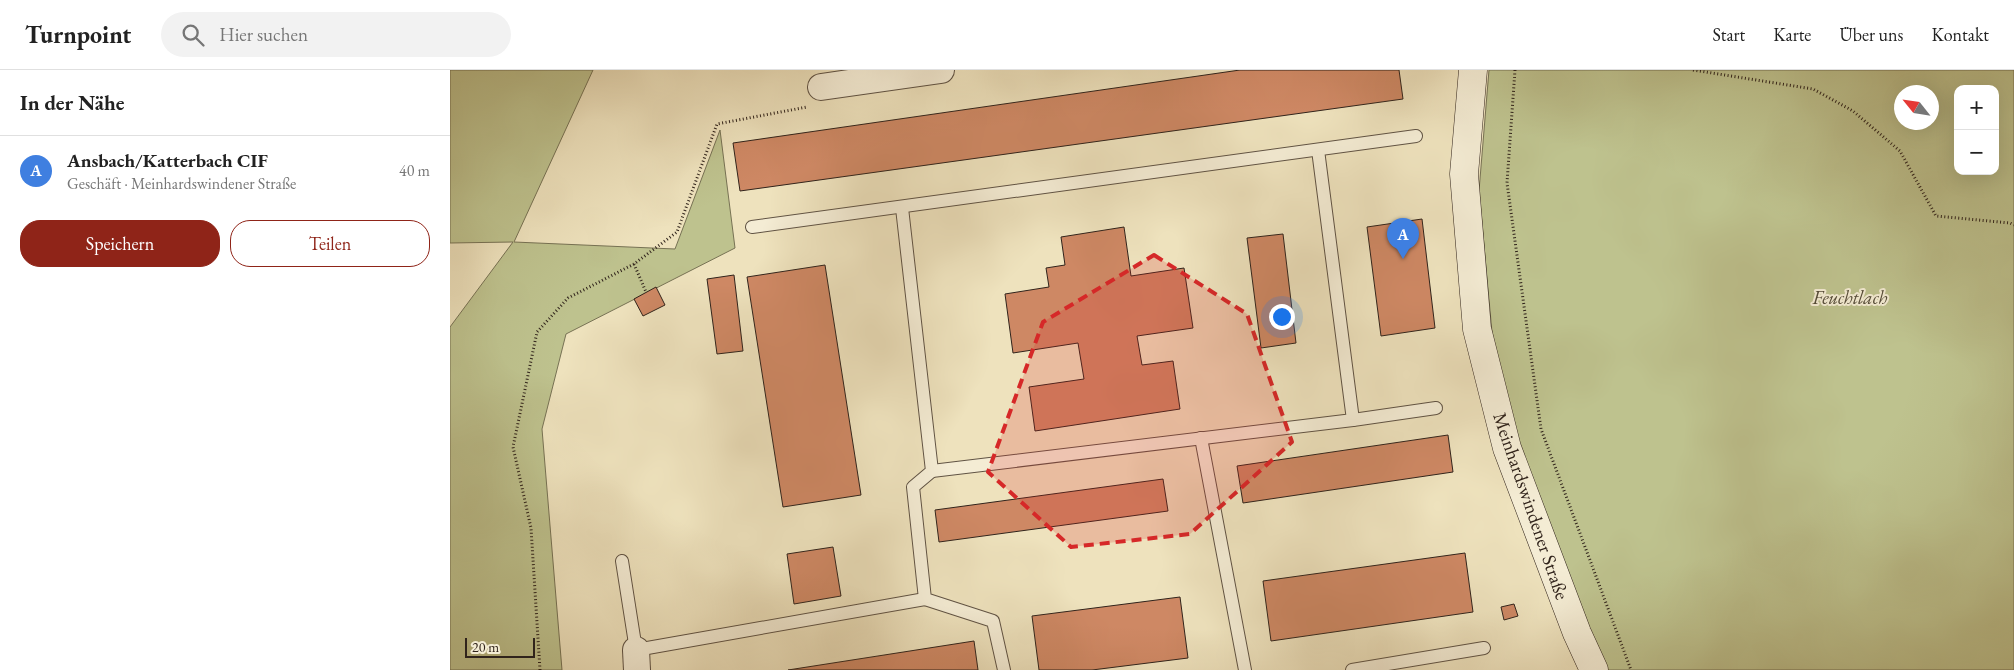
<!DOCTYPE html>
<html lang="de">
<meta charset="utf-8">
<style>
body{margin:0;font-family:"EB Garamond",serif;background:#f2f2f2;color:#222}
.controls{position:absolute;right:15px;top:15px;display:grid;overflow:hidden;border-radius:10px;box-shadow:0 5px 20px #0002}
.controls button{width:45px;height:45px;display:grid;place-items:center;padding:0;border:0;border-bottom:1px solid #e0e0e0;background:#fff;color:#222;font:25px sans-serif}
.compass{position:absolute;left:1444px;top:15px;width:45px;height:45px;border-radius:50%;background:#fff;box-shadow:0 5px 20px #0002;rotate:300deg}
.scale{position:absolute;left:15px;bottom:12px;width:70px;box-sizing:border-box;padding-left:5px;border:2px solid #30231b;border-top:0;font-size:14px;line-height:18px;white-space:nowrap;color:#30231b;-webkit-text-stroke:4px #f4ecd4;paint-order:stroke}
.you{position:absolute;left:831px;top:246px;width:18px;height:18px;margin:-12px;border:4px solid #fff;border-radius:50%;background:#1a73e8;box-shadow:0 0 0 8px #1a73e833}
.badge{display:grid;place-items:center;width:32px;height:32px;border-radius:50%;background:#8f2418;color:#fff;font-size:16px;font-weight:700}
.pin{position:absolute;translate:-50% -41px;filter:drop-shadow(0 1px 2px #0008)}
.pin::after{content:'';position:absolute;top:26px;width:18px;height:15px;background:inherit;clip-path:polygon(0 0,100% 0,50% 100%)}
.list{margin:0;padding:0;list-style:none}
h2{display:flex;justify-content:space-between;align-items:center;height:65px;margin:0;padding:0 20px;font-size:21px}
h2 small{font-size:16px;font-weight:400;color:#767676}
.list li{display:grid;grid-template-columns:32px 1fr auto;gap:15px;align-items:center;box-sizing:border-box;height:70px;padding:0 20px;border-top:1px solid #e0e0e0}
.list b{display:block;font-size:19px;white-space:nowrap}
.list p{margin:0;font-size:16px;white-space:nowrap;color:#767676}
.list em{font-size:16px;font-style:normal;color:#767676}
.actions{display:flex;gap:10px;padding:15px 20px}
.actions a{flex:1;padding:11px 0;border:1px solid #8f2418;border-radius:20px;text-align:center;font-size:18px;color:#8f2418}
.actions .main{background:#8f2418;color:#fff}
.icon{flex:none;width:28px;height:28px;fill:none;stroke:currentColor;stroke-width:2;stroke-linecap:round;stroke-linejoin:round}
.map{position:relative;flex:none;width:1564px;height:600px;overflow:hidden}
header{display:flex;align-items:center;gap:30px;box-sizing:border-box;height:70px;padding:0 25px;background:#fff;border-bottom:1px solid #e0e0e0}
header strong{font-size:24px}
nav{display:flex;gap:28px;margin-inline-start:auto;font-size:18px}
.search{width:350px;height:45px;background:#f2f2f2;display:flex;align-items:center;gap:12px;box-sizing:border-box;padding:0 18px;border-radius:28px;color:#767676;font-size:19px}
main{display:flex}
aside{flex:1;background:#fff}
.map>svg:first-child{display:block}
.green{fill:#bec28e;stroke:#777254;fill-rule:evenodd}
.building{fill:#ce8864;stroke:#30231b}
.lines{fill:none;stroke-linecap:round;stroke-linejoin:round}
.lane-casing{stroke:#605344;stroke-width:14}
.street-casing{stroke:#605344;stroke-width:28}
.secondary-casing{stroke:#30231b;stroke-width:29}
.path{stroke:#30231b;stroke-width:3;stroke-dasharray:1 2.5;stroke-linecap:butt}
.lane{stroke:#f4ecd4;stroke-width:12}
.street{stroke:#f4ecd4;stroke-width:26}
.secondary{stroke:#f4ecd4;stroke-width:28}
.marked{fill:#d62828;fill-opacity:0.2;stroke:#d62828;stroke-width:4;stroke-dasharray:10 6;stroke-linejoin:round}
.labels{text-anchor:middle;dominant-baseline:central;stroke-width:4;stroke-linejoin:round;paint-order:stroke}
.park-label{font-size:19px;font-style:italic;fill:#544b38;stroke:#f4ecd4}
.street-label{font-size:19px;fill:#30231b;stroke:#f4ecd4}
</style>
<header>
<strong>Turnpoint</strong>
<div class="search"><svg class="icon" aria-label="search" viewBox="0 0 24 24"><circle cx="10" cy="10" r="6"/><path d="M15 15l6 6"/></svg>Hier suchen</div>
<nav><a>Start</a><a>Karte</a><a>Über uns</a><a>Kontakt</a></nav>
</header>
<main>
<aside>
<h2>In der Nähe<small></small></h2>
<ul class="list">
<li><span class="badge" style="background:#3f7fe0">A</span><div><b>Ansbach/Katterbach CIF</b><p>Geschäft · Meinhardswindener Straße</p></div><em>40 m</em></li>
</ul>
<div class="actions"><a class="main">Speichern</a><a>Teilen</a></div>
</aside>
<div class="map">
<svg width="1564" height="600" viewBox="0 0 1564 600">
<rect width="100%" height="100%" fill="#eee2bd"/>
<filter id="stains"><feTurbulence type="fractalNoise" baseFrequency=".004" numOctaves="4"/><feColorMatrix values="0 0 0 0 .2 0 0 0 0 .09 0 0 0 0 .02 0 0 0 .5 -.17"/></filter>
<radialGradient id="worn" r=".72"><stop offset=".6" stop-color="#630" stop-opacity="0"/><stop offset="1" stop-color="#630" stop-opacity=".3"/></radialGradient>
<g class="green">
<path d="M 0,0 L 143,0 L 64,172 L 225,179 L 270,60 L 285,178 L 116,264 L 92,359 L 112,600 L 0,600 L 0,257 L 63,172 L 0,173 Z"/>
<path d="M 1039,0 L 1564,0 L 1564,600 L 1150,600 L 1064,379 L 1042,262 L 1029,121 ZM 1508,19 L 1545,19 L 1545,101 L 1508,101 ZM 1452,22 L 1482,22 L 1482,52 L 1452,52 Z"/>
</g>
<g class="building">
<path d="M 790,0 L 949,0 L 953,29 L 290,121 L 283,73 Z"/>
<path d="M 972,149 L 985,258 L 931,266 L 917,157 Z"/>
<path d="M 674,157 L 681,206 L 734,198 L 743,258 L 687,266 L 692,295 L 723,291 L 730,339 L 585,361 L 579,317 L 634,309 L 628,273 L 563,283 L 555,224 L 599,217 L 596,198 L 615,195 L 611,167 Z"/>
<path d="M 833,164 L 846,273 L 811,278 L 797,168 Z"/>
<path d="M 375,195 L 411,425 L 333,437 L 297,207 Z"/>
<path d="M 284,205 L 293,281 L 267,284 L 257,209 Z"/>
<path d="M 206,217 L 215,235 L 193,246 L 184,229 Z"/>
<path d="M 998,365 L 1003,402 L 793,433 L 787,396 Z"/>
<path d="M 713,409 L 718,441 L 489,472 L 485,440 Z"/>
<path d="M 383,477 L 391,526 L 344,534 L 337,484 Z"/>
<path d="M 1015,483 L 1023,542 L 821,571 L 813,511 Z"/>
<path d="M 730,527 L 738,588 L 642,600 L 589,600 L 582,546 Z"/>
<path d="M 1064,534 L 1068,546 L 1054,550 L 1051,537 Z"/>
<path d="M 524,571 L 528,600 L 338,600 Z"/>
</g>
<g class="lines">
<g class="lane-casing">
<g id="lane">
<path d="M 452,138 L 482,401 L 463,417 L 475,529 L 543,551 L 554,600"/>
<path d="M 302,157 L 966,66"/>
<path d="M 903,350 L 986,338"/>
<path d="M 751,368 L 795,600"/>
<path d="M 482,401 L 903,350 L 868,80"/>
<path d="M 172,491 L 186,580 L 475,529"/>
<path d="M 902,600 L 1034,578"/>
</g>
</g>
<g class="street-casing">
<g id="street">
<path d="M 371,17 L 491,0"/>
<path d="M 186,580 L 187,600"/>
</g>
</g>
<g class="secondary-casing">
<path id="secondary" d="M 1023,0 L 1014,104 L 1027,259 L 1057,378 L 1127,563 L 1144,600"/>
</g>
<g class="path">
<path d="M 1065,0 L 1057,113 L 1091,359 L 1181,600"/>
<path d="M 1243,0 L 1363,19 L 1403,41 L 1450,81 L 1486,146 L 1560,153 L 1564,155"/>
<path d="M 184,194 L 196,222"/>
<path d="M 90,600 L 81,458 L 63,377 L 87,262 L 118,228 L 184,194 L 227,162 L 267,54 L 357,37"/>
</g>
<use href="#lane" class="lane"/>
<use href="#street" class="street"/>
<use href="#secondary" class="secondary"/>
</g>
<path class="marked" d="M 704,185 L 797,244 L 842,372 L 740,464 L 621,477 L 538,402 L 593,252 Z"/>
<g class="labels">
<g class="park-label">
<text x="1400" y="227">Feuchtlach</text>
</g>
<g class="street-label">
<text transform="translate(1081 436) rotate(71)">Meinhardswindener Straße</text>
</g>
</g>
<rect width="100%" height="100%" filter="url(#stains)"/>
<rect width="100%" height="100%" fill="url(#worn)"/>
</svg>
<div class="controls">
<button>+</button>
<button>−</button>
</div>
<svg class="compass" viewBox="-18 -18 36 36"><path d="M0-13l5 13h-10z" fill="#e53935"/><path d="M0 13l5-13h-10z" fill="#767676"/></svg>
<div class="scale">20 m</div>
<div class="you"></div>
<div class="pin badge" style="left:953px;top:189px;background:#3f7fe0">A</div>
</div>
</main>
